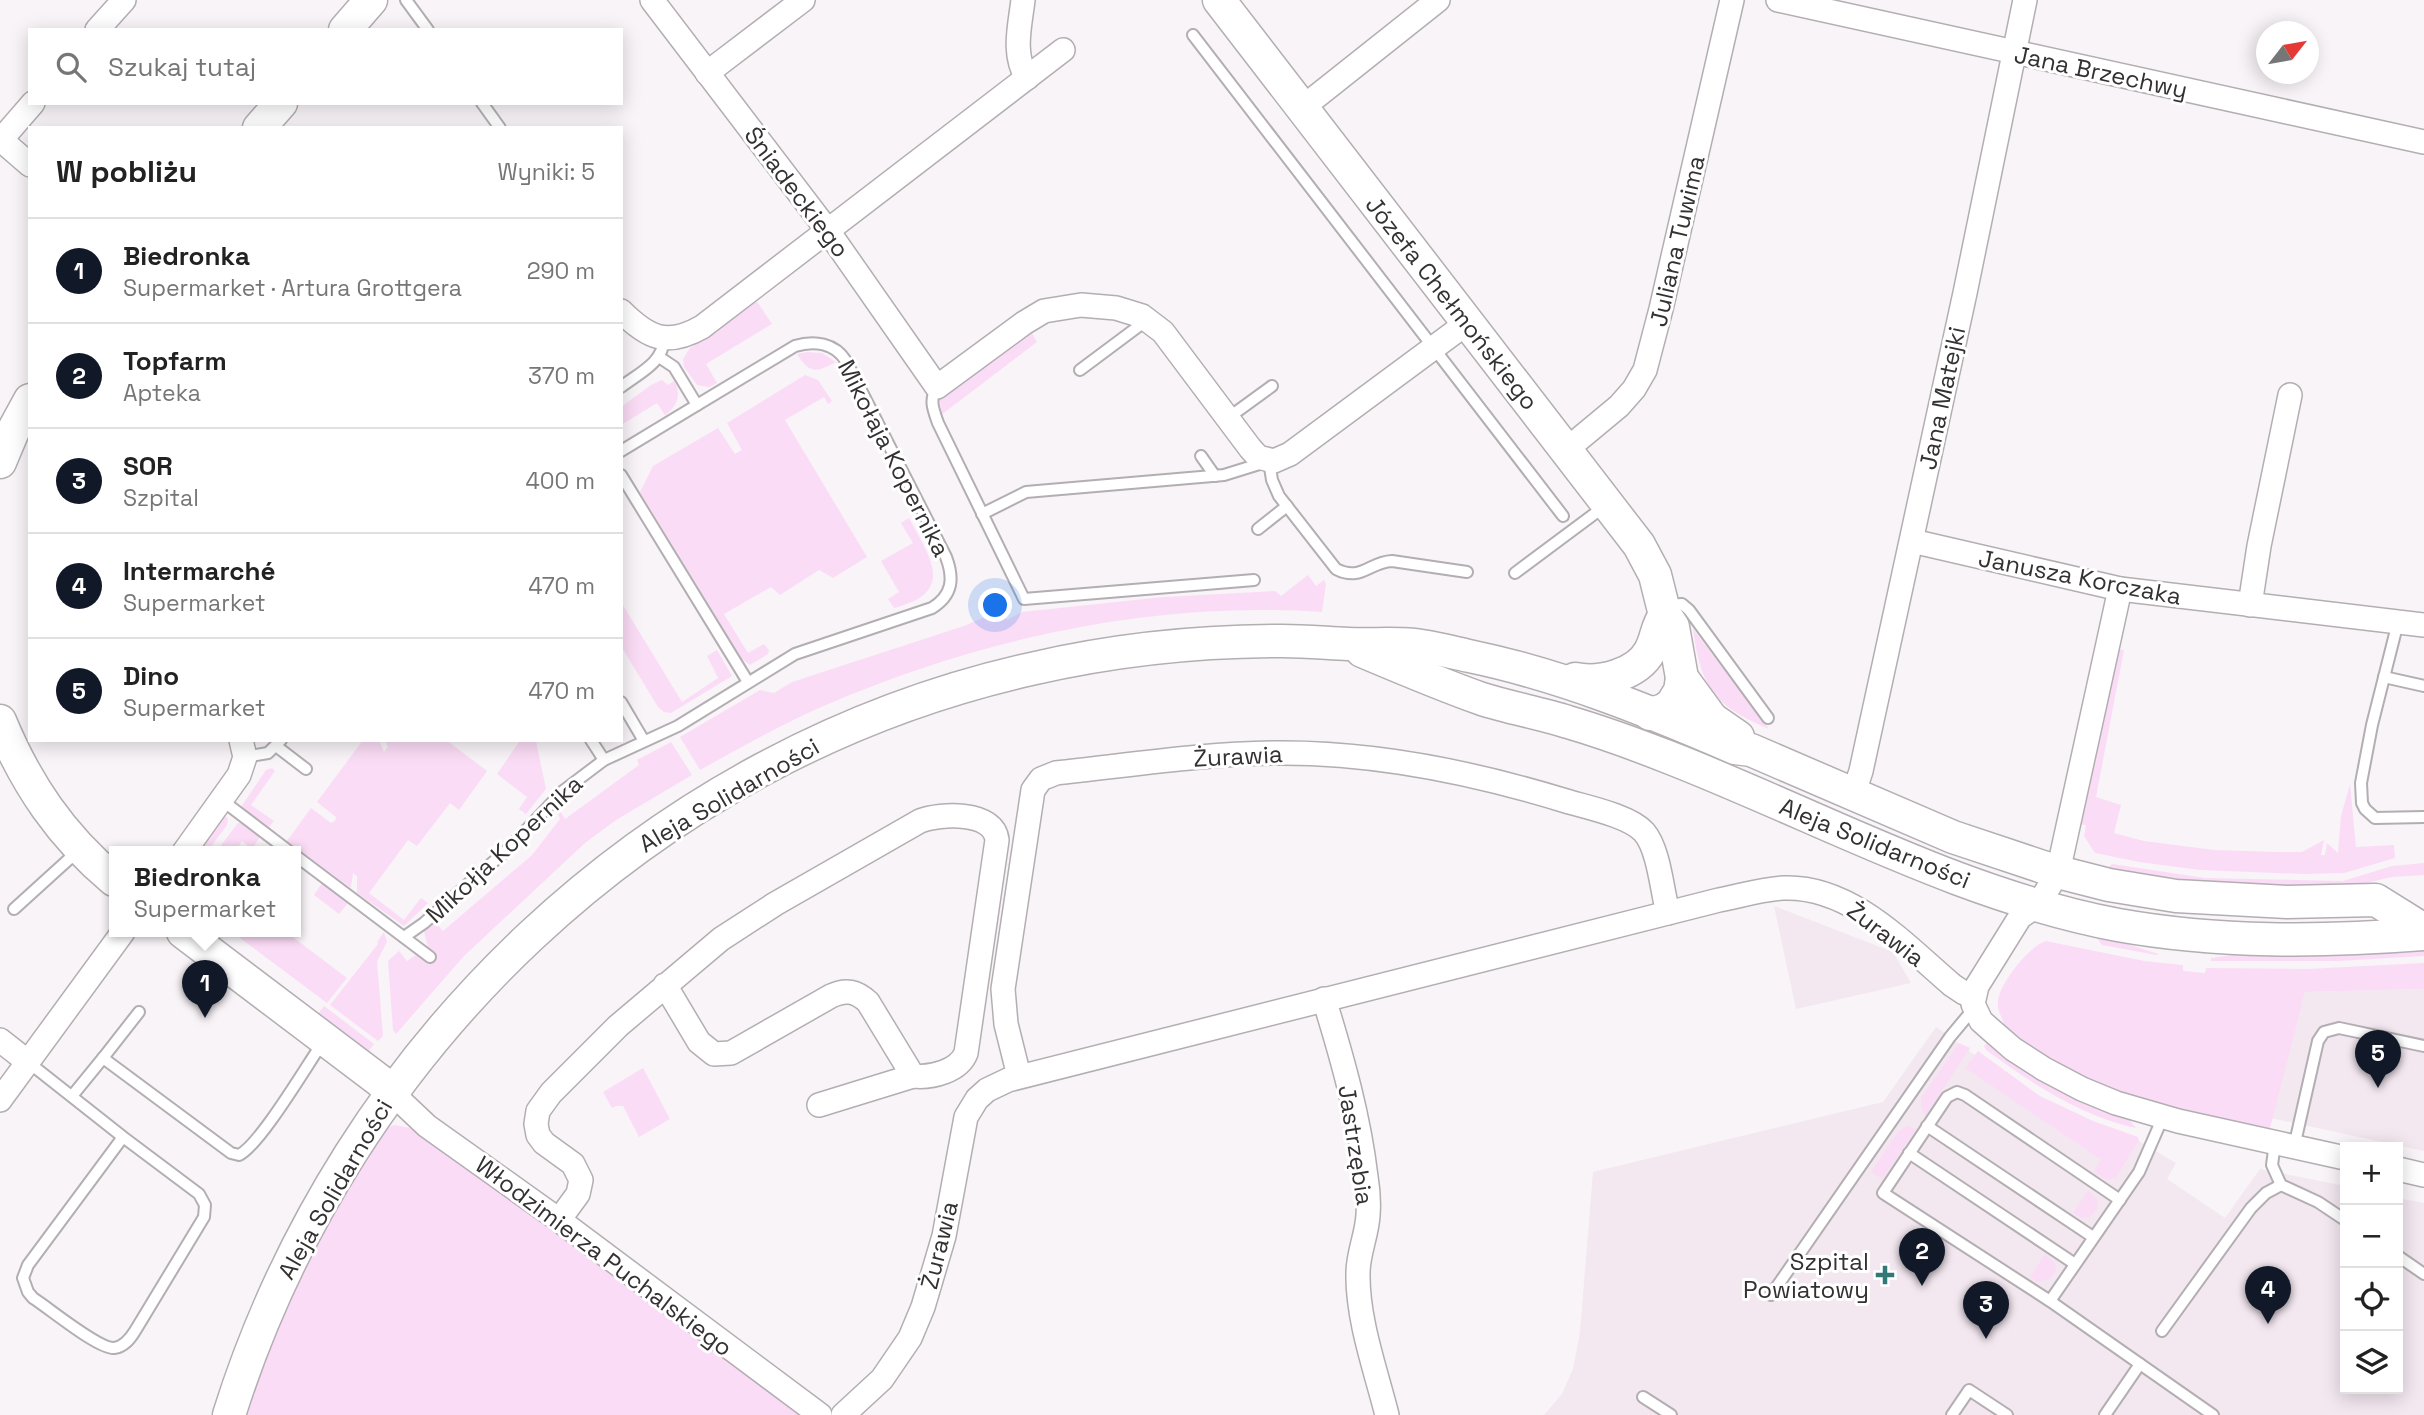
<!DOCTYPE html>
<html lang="pl">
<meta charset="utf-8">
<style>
body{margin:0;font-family:"Space Grotesk",sans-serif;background:#f6f6f6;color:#222}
.controls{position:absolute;right:21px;bottom:21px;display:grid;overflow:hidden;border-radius:0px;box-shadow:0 4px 18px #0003}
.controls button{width:63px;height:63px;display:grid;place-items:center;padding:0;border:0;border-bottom:2px solid #e0e0e0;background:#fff;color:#222;font:35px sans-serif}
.compass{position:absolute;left:2256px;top:21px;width:63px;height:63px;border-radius:50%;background:#fff;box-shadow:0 4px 18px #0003;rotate:59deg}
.you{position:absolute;left:996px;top:606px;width:24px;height:24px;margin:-18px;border:5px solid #fff;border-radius:50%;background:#1a73e8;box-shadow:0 0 0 10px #1a73e833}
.badge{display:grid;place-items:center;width:46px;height:46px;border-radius:50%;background:#111827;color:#fff;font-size:23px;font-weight:700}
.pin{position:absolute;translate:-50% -58px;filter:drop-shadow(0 2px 4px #0008)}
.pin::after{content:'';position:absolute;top:37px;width:24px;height:21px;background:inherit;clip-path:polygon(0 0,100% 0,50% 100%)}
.popup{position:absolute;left:109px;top:846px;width:192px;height:91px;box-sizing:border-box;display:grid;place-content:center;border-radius:0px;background:#fff;filter:drop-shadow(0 2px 5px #0005);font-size:23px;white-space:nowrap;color:#767676}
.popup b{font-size:26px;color:#222}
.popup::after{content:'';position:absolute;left:50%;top:100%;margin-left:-14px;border:14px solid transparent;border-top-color:#fff}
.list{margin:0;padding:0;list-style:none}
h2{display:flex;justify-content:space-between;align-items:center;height:91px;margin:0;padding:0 28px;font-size:30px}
h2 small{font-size:23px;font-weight:400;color:#767676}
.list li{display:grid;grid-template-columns:46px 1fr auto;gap:21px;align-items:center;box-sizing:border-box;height:105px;padding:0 28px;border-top:2px solid #e0e0e0}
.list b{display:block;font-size:26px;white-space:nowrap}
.list p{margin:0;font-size:23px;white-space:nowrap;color:#767676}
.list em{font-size:23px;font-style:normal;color:#767676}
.icon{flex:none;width:38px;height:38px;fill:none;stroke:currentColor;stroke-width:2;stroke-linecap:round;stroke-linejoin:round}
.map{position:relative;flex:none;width:2424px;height:1415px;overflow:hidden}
.search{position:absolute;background:#fff;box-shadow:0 4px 18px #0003;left:28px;top:28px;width:595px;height:77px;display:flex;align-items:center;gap:18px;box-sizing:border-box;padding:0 24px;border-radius:0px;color:#767676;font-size:26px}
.panel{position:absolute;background:#fff;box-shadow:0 4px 18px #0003;left:28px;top:126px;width:595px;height:616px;border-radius:0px}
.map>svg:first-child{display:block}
.built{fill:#f3e7f0}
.green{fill:#fbdcf6}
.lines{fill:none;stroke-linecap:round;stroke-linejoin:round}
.lane-casing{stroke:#b3aeb2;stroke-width:14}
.street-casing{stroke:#b3aeb2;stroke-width:26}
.secondary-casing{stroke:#b3aeb2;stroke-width:35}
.lane{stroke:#fff;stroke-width:10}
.street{stroke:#fff;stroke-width:23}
.secondary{stroke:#fff;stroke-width:32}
.poi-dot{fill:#307976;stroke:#fff;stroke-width:2.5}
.labels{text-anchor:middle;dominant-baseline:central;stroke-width:6;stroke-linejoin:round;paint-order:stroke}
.street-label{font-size:24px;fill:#333132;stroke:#fff}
.poi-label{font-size:24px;fill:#333132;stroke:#fff;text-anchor:end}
</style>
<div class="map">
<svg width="2424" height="1415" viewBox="0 0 2424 1415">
<rect width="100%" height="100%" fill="#f9f4f8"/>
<g class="built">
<path d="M 1774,906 L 1893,952 L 1911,983 L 1796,1009 Z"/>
<path d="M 2424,989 L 2424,1151 L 2271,1118 L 2305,992 Z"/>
<path d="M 1936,1027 L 1975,1055 L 1966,1068 L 2101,1160 L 2112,1180 L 2118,1175 L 2139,1141 L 2176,1163 L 2167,1179 L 2225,1218 L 2260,1169 L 2345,1186 L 2345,1389 L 2398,1389 L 2398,1198 L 2424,1203 L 2424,1415 L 1544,1415 L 1562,1394 L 1573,1369 L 1580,1332 L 1593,1172 L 1883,1102 Z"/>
</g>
<g class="green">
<path d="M 756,300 L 772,324 L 706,364 L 717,383 L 709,387 L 697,385 L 684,367 L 683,359 L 690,348 L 716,333 Z"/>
<path d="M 1030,329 L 1037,342 L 941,415 L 940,399 L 945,393 Z"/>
<path d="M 807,352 L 822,353 L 836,362 C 817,372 810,375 797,354 Z"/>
<path d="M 805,375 L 818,380 L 832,401 L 828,404 L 824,397 L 785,420 L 867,557 L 833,578 L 819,570 L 780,595 L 771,587 L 724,614 L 748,653 L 764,644 L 769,650 L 768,654 L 750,665 L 742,659 L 640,492 L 653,466 L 718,428 L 735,454 L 742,450 L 727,423 Z"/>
<path d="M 662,380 L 668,385 L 674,381 C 682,394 677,407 665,415 L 657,403 L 621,425 L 621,407 L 651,385 Z"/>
<path d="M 909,518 C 930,558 957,592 894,608 L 888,599 L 899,592 L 881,561 L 913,543 L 901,523 Z"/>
<path d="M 1308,575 L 1316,586 L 1324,580 L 1326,584 L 1322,612 C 1156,601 986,637 833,702 C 787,721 744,746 700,770 L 680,737 L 760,690 L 774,693 L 792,682 L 964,626 L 1001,610 L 1007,620 L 1022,612 L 1163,597 L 1275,591 L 1281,596 Z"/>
<path d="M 621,602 L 682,702 L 718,678 L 707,656 L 717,650 L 732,676 L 671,713 L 664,712 L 658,707 L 621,646 Z"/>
<path d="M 1693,629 L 1769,729 C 1715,706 1701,689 1693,629 Z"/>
<path d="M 2117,649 L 2124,650 L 2096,797 L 2121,805 L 2114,833 L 2144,841 L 2214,850 L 2277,852 L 2302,852 L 2324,840 L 2321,855 L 2325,855 L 2327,843 L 2338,853 L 2341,816 L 2350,784 L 2356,847 L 2394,845 L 2395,858 L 2344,873 L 2304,874 L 2200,870 L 2139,862 L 2095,853 L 2084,836 L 2086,825 L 2080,824 Z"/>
<path d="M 363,740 L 379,740 L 384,752 L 388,747 L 385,740 L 446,740 L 487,771 L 459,810 L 450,803 L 417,846 L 408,840 L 369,893 L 404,920 L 421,898 L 428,903 L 404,926 L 357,893 L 357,876 L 353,873 L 351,888 L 287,841 L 311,808 L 331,823 L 335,821 L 336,817 L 317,802 Z"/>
<path d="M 517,740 L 536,741 L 546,789 L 526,814 L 519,809 L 527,797 L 497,774 L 519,742 Z"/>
<path d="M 671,742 L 692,775 L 616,820 L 585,843 L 464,956 L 396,1034 L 393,1030 L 388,961 L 399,951 L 407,961 L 416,955 L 427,963 L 434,953 L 428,947 L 423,928 L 434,920 L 443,931 L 532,855 L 560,819 L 556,808 L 559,809 L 565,819 L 639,765 L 637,760 Z"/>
<path d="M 272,768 L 275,771 L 251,805 L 274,821 L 269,827 L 241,807 L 266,770 Z"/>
<path d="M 224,815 L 228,819 L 227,825 L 207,852 L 197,852 Z"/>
<path d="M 238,823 L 244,823 L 260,837 L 252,849 L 242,841 L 235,852 L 216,852 Z"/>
<path d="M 2424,863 L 2424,875 L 2392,877 L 2340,889 L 2223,887 L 2104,871 L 2112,864 L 2205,878 L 2343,881 L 2392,866 Z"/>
<path d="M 322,883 L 348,903 L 339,914 L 314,895 Z"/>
<path d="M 232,932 L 286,932 L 347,978 L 327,1003 Z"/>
<path d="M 384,932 L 387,942 L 377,961 L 383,1036 L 378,1041 L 330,1005 L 378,944 L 377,942 Z"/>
<path d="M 2093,933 L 2149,951 L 2159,954 L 2156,955 L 2102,945 Z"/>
<path d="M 2046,941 L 2144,961 L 2183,965 L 2183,971 L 2205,973 L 2206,968 L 2307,969 L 2424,963 L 2424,989 L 2305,992 L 2269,1132 C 2175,1111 2076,1091 2002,1026 L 2004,1023 C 2001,1016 1997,1009 1998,1001 C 1999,984 2030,945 2046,941 Z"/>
<path d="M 2424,946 L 2424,956 L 2338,961 L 2211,961 L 2211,958 L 2259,951 Z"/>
<path d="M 324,1006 L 374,1044 L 368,1052 L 315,1018 Z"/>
<path d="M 1988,1042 L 2128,1118 L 2136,1128 C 2081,1117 2030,1082 1986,1050 L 1984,1046 Z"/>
<path d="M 1959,1043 L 1970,1048 L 1925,1116 L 1921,1108 L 1921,1098 Z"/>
<path d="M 1978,1051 L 2040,1096 L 2093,1121 L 2138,1137 L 2139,1141 L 2116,1178 C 2107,1182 2100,1177 2094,1171 L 2101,1160 L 1965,1068 Z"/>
<path d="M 643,1068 L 670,1119 L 639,1137 L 623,1106 L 616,1106 L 612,1108 L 603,1092 Z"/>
<path d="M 394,1125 L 411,1128 L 579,1248 L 800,1414 L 805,1415 L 242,1415 L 293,1286 L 379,1132 Z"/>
<path d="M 1907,1126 L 1916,1129 L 1882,1179 L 1871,1172 L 1898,1132 Z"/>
<path d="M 2088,1190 L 2097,1199 L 2098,1208 L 2090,1217 L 2082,1218 L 2073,1213 Z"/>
<path d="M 2045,1254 L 2055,1263 L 2056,1270 L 2050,1279 L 2037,1282 L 2030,1277 Z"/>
</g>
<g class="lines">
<g class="lane-casing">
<g id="lane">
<path d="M 406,0 L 428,30"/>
<path d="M 1193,35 L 1563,516"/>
<path d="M 482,103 L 500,128"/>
<path d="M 1080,370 L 1147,320"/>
<path d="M 621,387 C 639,373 663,363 664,339"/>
<path d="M 937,387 C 929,400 933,409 938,423 L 1024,599 L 1254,580"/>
<path d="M 1228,418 L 1272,386"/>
<path d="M 621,451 L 697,405 L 674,367 L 659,357"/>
<path d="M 1201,456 L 1215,476"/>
<path d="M 621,475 L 748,682"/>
<path d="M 982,514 L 1026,492 L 1224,475 L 1269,461 L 1272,480 L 1279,496 L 1336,569 C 1361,582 1369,562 1392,561 L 1467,572"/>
<path d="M 1258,529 L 1287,506"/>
<path d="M 1515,573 L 1605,506"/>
<path d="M 1667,605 L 1682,604 L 1689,610 L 1768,718"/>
<path d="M 2398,622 L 2372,725 L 2361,783 L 2362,803 L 2365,809 L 2375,818 L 2424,817"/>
<path d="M 2384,677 L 2424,686"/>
<path d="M 621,702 L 644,741"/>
<path d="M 591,740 L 604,760 L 678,726 L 795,654 L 932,608 C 953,595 954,578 946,557 L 846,361 C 835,343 814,340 795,346 L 697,405"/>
<path d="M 276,746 L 306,769"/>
<path d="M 245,757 L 268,753 L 281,740"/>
<path d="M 223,801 L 290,852"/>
<path d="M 296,856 L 430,957"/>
<path d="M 14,909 L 79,850"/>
<path d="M 404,937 L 424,923 L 509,848 L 563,791 L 604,760"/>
<path d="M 103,1058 L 139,1012"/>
<path d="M 28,1062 L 123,1137 L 28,1265 L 23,1278 L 28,1292 L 33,1298 C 49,1308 98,1349 114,1348 C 124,1347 130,1339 135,1331 L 204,1217 L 205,1205 L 199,1194 L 123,1137"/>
<path d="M 72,1096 L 103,1058 L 231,1153 L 239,1155 C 260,1145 307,1065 323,1042"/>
<path d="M 1927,1126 L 2093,1237"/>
<path d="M 2275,1143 L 2272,1165 L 2281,1185 L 2318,1202 L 2345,1220"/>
<path d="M 2294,1147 L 2318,1041 L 2324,1032 L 2339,1028 L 2424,1046"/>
<path d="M 1909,1153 L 2075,1264"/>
<path d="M 2398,1256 L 2424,1274"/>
<path d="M 1771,1295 L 1950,1037 L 1975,1007"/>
<path d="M 2050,1301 L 2139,1172 L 2163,1117"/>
<path d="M 2162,1331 L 2251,1208 L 2266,1193 L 2281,1185"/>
<path d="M 2140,1364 L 2213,1415"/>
<path d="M 1643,1397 L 1671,1415"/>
<path d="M 1952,1415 L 1969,1390 L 2007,1415"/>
<path d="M 2105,1415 L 2140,1364 L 2050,1301 L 1883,1193 L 1947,1097 L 1957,1092 L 1965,1095 L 2120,1200"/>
</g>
</g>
<g class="street-casing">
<g id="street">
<path d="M 652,0 L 828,231 L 937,387 L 1024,323 L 1044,311 L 1081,305 L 1116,308 L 1142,316 L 1163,332 L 1250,448 L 1258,457 L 1274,461 L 1290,454 L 1467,323"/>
<path d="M 1023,0 C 1020,26 1012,54 1027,78"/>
<path d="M 1778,0 L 2424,142"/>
<path d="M 97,30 L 124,0"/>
<path d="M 707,73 L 803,0"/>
<path d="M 1302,108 L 1438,0"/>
<path d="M 0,139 L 30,165"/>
<path d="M 1,140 L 33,103"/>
<path d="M 621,311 C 648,338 667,347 702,327 L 1063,50"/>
<path d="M 1566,450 L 1619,406 L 1634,389 L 1645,370 L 1661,309 L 1732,0"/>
<path d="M 1912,541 L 2120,589 L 2424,625"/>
<path d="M 2120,589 L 2058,872 L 2038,905 L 2020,917 L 1977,986 L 1973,1004 L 1981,1021 L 1990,1029 L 2013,1049 L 2044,1069 L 2082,1089 L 2116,1103 L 2178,1121 L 2345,1158"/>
<path d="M 2250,605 L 2259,546 L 2290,395"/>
<path d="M 1853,795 L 1861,771 L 1965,293 L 2025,0"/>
<path d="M 184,852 L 239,775 L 245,757 L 241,740"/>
<path d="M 1324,999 C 1342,1057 1359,1117 1366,1177 C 1368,1189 1369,1203 1368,1215 C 1367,1235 1358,1253 1358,1273 C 1357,1319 1376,1371 1387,1415"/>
<path d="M 0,1040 L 28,1062"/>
<path d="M 1019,1076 L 1006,1024 L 1003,989 L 1033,790 L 1041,779 L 1056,773 C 1131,765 1207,753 1283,753 C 1379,753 1475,773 1566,801 C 1586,807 1630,816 1644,832 C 1659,849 1662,891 1668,913"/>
<path d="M 391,1092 L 427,1126 L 559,1220 L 820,1415"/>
<path d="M 0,1100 L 123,932"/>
<path d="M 819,1105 L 913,1076"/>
<path d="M 2398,1169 L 2424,1175"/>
<path d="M 559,1220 L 578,1194 L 581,1180 L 573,1164 L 544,1143 L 538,1135 L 536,1124 L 538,1111 L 551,1093 L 618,1026 L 721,939 L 775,904 L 920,821 C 941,813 994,811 997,840 L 966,1053 C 959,1071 932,1078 913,1076 L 868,1002 C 856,991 846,989 831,996 L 731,1053 L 714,1054 L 699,1042 L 665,985"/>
<path d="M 843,1415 L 882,1379 L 910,1338 L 923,1307 L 944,1236 L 966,1117 L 977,1099 L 987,1090 L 1008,1080 L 1719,900 C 1740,896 1762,889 1783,888 C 1851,885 1905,945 1952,985 L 1964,993 L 1974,995"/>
</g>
</g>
<g class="secondary-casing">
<g id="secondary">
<path d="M 1219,0 L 1639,545 L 1655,575 L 1665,615 L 1673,627 L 1682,678 L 1680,691 L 1672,704 L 1664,710 L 1650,714"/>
<path d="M 345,30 L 371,0"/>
<path d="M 259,128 L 281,103"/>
<path d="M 0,462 L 13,431 L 30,400"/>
<path d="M 1362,651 C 1402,668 1442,685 1482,699 C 1510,708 1540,713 1568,722 C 1602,732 1635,744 1668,757 C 1817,815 1960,895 2118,925 C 2219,943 2322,942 2424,934"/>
<path d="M 1682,678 L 1712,719 L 1738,737"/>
<path d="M 1575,679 C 1599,684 1637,675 1650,651 C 1657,639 1656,627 1665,615"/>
<path d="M 0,721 C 26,784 61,836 114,880"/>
<path d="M 183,932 L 380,1081 L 391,1092"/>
<path d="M 229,1415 C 345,1046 652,754 1031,669 C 1113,650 1198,641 1282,641 C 1304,641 1326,643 1348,644 C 1370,645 1392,643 1414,645 C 1432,647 1451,652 1469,656 C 1561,675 1649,711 1735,748 L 1751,750 L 1953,837 L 2058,872 L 2109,885 L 2176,896 L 2287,902 L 2376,900 L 2424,930"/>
</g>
</g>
<use href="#lane" class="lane"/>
<use href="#street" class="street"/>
<use href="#secondary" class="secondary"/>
</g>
<path class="poi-dot" d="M1881.5 1264.5h7v7h7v7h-7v7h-7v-7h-7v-7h7z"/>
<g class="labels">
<g class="street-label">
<text transform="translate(2101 72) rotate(12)">Jana Brzechwy</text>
<text transform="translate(797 192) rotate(53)">Śniadeckiego</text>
<text transform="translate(1677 241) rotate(-77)">Juliana Tuwima</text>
<text transform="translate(1452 303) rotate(52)">Józefa Chełmońskiego</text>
<text transform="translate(1942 398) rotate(-78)">Jana Matejki</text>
<text transform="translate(894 458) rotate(63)">Mikołaja Kopernika</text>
<text transform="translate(2080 577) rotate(11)">Janusza Korczaka</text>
<text transform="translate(1238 756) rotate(-3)">Żurawia</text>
<text transform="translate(729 795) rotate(-30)">Aleja Solidarności</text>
<text transform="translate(1875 843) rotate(22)">Aleja Solidarności</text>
<text transform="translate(504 849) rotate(-43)">Mikołja Kopernika</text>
<text transform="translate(1886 934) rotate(37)">Żurawia</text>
<text transform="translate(1356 1145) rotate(81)">Jastrzębia</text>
<text transform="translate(335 1189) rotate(-60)">Aleja Solidarności</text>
<text transform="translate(939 1245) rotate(-76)">Żurawia</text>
<text transform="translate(604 1256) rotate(37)">Włodzimierza Puchalskiego</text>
</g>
<g class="poi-label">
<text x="1869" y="1261">Szpital<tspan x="1869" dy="28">Powiatowy</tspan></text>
</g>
</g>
</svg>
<div class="controls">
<button>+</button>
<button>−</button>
<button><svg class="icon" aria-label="locate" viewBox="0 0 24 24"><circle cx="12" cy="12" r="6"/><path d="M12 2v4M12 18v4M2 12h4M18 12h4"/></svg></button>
<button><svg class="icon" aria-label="layers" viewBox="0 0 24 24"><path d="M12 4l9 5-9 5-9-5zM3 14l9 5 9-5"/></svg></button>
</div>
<svg class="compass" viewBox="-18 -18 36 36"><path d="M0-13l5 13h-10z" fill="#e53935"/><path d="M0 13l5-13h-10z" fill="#767676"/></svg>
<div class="you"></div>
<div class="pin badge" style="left:205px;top:1018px">1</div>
<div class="popup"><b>Biedronka</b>Supermarket</div>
<div class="pin badge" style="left:1922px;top:1286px">2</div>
<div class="pin badge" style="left:1986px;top:1339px">3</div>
<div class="pin badge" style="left:2268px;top:1324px">4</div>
<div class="pin badge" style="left:2378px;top:1088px">5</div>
<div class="search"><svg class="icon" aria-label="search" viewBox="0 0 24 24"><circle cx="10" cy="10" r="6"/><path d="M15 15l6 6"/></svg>Szukaj tutaj</div>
<section class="panel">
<h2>W pobliżu<small>Wyniki: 5</small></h2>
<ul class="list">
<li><span class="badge">1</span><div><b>Biedronka</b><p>Supermarket · Artura Grottgera</p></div><em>290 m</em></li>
<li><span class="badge">2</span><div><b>Topfarm</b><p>Apteka</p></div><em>370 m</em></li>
<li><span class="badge">3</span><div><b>SOR</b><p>Szpital</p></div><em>400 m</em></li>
<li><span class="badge">4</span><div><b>Intermarché</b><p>Supermarket</p></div><em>470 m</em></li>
<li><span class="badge">5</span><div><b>Dino</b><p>Supermarket</p></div><em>470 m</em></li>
</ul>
</section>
</div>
